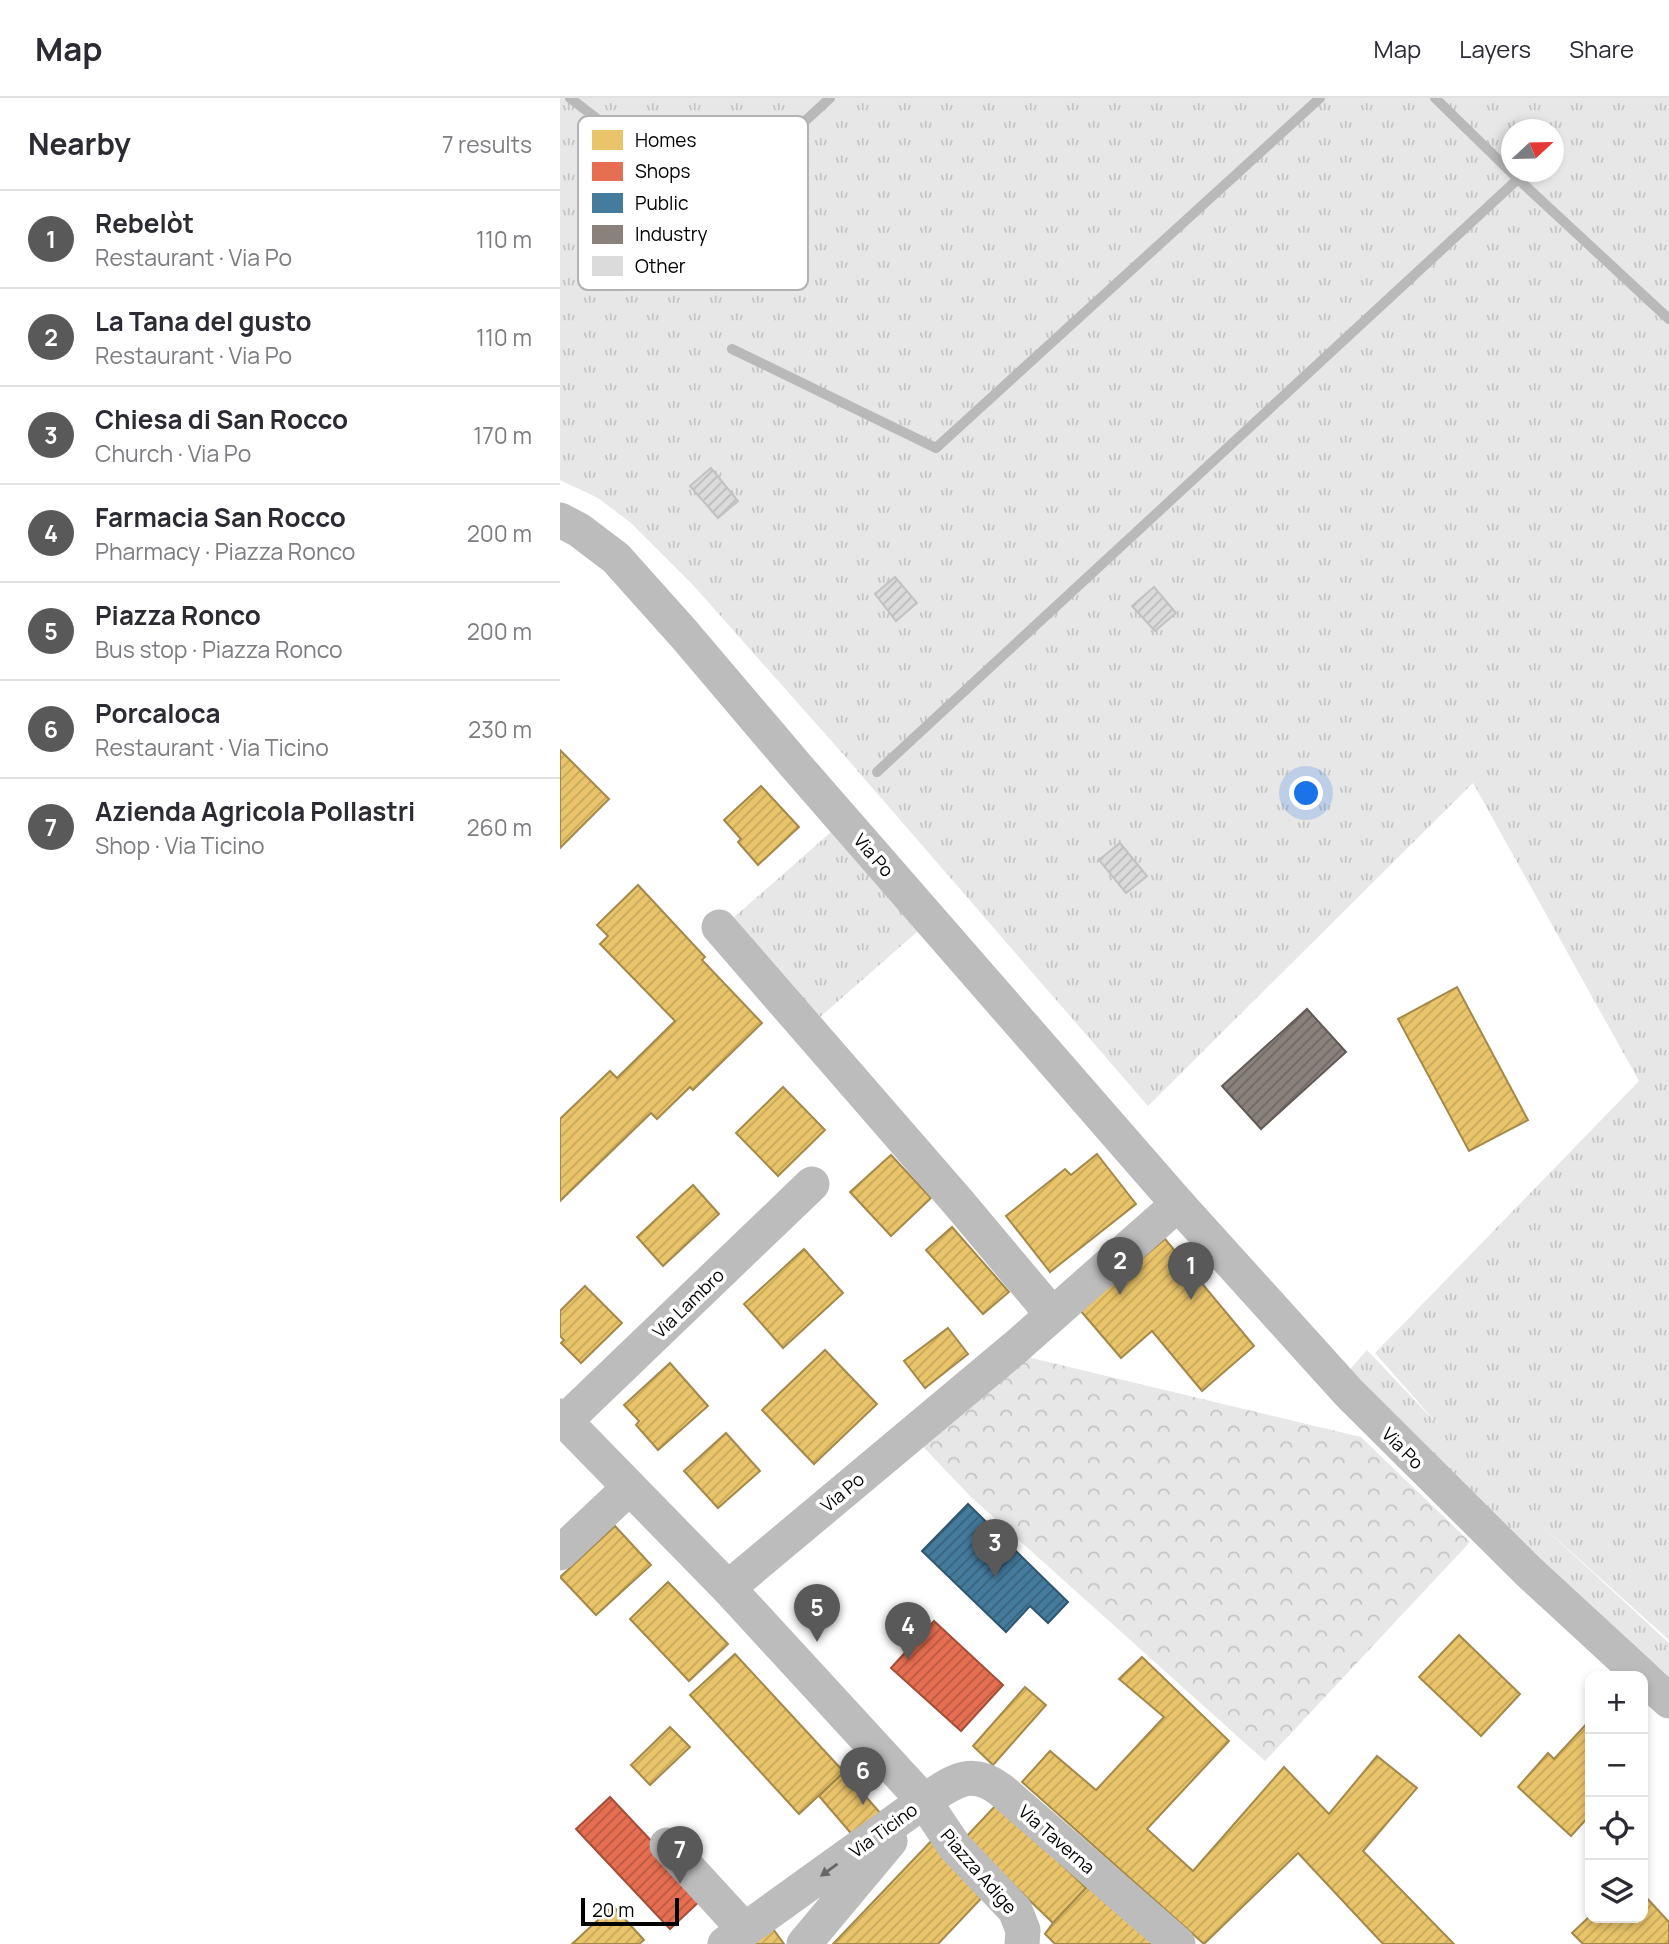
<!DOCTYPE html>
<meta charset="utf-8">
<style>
body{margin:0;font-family:Manrope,sans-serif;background:#f2f2f3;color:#2b2b33}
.controls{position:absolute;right:21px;bottom:21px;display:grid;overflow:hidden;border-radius:14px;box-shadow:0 4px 10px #0003}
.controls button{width:63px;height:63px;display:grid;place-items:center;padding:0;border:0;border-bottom:2px solid #e1e1e2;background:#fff;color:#2b2b33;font:35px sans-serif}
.compass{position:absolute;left:941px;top:21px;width:63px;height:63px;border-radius:50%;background:#fff;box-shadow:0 4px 10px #0003;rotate:68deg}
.scale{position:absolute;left:21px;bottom:18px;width:98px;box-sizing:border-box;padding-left:7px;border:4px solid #000;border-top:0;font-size:19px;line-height:24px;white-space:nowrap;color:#000;-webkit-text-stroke:5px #fff;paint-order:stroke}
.you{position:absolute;left:747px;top:696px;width:24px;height:24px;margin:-18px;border:5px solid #fff;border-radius:50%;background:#1a73e8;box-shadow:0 0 0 10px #1a73e833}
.badge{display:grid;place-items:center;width:46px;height:46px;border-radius:50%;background:#595959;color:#fff;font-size:23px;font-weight:700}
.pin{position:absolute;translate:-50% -58px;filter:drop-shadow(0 2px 4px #0008)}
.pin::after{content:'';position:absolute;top:37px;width:24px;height:21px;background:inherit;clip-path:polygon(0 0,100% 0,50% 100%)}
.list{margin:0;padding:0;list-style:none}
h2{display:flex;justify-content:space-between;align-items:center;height:91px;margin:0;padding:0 28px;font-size:30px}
h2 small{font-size:23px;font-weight:400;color:#7c7c81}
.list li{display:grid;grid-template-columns:46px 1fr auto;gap:21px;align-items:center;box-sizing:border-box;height:98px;padding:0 28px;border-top:2px solid #e1e1e2}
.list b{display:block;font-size:26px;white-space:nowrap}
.list p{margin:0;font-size:23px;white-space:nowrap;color:#7c7c81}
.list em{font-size:23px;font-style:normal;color:#7c7c81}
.icon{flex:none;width:38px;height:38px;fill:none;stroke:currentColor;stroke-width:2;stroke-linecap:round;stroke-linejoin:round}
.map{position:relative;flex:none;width:1109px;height:1846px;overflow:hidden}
header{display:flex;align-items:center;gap:42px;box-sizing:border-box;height:98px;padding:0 35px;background:#fff;border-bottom:2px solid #e1e1e2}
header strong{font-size:33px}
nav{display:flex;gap:38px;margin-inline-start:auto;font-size:24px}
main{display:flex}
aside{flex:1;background:#fff}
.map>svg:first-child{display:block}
.grass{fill:url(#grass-tufts);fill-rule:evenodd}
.park{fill:url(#park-crowns)}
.homes{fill:url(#homes-hatch);stroke:#a3894a;stroke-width:2}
.shops{fill:url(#shops-hatch);stroke:#a24e39;stroke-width:2}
.public{fill:url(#public-hatch);stroke:#30566e;stroke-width:2}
.industry{fill:url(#industry-hatch);stroke:#615a57;stroke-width:2}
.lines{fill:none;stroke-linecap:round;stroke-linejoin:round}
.stream{stroke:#b9b9b9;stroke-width:10}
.building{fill:url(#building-hatch);stroke:#c2c2c2;stroke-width:2}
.minor{stroke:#bcbcbc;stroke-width:35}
.oneway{fill:#676767}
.labels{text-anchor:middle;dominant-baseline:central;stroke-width:7;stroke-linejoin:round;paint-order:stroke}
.street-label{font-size:18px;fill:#000;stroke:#fff}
.key{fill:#fff;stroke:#b2b2b2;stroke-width:2}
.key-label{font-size:19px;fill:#000}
</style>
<header>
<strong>Map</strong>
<nav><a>Map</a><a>Layers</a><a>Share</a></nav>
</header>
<main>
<aside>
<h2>Nearby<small>7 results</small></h2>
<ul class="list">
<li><span class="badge">1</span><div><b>Rebelòt</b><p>Restaurant · Via Po</p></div><em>110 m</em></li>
<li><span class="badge">2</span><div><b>La Tana del gusto</b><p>Restaurant · Via Po</p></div><em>110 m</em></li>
<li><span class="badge">3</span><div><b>Chiesa di San Rocco</b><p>Church · Via Po</p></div><em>170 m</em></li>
<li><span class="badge">4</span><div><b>Farmacia San Rocco</b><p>Pharmacy · Piazza Ronco</p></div><em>200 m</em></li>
<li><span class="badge">5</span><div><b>Piazza Ronco</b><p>Bus stop · Piazza Ronco</p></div><em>200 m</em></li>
<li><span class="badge">6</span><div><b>Porcaloca</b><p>Restaurant · Via Ticino</p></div><em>230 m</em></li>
<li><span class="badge">7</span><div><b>Azienda Agricola Pollastri</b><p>Shop · Via Ticino</p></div><em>260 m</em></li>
</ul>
</aside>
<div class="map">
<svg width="1109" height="1846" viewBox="0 0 1109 1846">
<defs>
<pattern id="grass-tufts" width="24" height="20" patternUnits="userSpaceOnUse" patternTransform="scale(1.75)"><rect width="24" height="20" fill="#e7e7e7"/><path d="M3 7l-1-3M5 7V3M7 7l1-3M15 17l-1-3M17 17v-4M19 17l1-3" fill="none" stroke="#c4c4c4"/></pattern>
<pattern id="park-crowns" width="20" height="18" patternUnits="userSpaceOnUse" patternTransform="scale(1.75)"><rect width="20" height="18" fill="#e7e7e7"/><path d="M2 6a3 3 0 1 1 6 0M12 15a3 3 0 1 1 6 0" fill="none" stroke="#c4c4c4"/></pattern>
<pattern id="homes-hatch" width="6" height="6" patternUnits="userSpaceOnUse" patternTransform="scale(1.75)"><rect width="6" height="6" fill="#e9c46a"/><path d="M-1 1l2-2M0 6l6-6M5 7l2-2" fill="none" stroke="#c6a75a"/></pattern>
<pattern id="shops-hatch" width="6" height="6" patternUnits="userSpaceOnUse" patternTransform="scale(1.75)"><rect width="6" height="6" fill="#e76f51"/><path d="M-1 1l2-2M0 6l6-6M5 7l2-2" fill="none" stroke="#b95941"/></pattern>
<pattern id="public-hatch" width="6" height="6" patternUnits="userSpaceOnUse" patternTransform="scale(1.75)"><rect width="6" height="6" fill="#457b9d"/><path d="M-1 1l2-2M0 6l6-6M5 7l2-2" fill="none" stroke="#37627e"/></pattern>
<pattern id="industry-hatch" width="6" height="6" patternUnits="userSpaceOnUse" patternTransform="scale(1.75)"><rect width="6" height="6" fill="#8a817c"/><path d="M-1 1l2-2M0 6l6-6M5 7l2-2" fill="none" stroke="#6e6763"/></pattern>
<pattern id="building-hatch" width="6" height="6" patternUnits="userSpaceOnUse" patternTransform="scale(1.75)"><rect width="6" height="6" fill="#dbdbdb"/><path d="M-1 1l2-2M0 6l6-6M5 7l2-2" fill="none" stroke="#bababa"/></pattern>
</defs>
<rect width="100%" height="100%" fill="#fff"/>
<g class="grass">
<path d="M 0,0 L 1109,0 L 1109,1542 L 980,1426 L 1109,1545 L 1109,1604 L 778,1285 L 807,1252 L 881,1330 L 815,1255 L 1079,983 L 913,685 L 588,1008 L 283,656 L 134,488 L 71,425 L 38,400 L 0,382 ZM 951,32 L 993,32 L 993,74 L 951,74 Z"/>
<path d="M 271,734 L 358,833 L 259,920 L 172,821 Z"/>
</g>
<path class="park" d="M 455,1256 L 801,1339 L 910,1444 L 705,1663 L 411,1399 L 353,1338 Z"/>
<g class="homes">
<path d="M 0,652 L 49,701 L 0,750 Z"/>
<path d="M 201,688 L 239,729 L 198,767 L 178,744 L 181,741 L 164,722 Z"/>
<path d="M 78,787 L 145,859 L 142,862 L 202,925 L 133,992 L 130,989 L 97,1021 L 91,1015 L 0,1103 L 0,1021 L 50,973 L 57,980 L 115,923 L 40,846 L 48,838 L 37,827 Z"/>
<path d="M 897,889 L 968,1022 L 909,1053 L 838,921 Z"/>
<path d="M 223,989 L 265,1032 L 218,1078 L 176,1035 Z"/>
<path d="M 537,1056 L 576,1106 L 490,1174 L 446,1118 L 505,1071 L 511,1077 Z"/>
<path d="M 331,1057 L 371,1100 L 331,1138 L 290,1094 Z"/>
<path d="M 133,1087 L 159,1116 L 103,1168 L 77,1139 Z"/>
<path d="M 392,1129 L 449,1194 L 423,1216 L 366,1152 Z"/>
<path d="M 605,1141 L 694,1248 L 642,1293 L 592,1233 L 561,1260 L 520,1212 Z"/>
<path d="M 244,1151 L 283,1195 L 223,1250 L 184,1206 Z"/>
<path d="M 25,1188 L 62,1225 L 21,1265 L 1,1245 L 4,1242 L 0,1238 L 0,1213 Z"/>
<path d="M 388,1230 L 408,1256 L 365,1290 L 344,1263 Z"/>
<path d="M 265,1252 L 317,1306 L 254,1366 L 202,1312 Z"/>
<path d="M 110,1265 L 148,1308 L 98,1352 L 76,1327 L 79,1323 L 64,1307 Z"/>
<path d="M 166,1335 L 200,1373 L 158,1410 L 124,1373 Z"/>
<path d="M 55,1428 L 91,1467 L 36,1517 L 0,1479 Z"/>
<path d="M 108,1484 L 168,1546 L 129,1583 L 70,1521 Z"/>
<path d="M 899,1537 L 960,1596 L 921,1638 L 859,1579 Z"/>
<path d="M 175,1556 L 284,1674 L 239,1716 L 130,1597 Z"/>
<path d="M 582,1559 L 669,1643 L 587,1731 L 633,1773 L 724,1669 L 769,1716 L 817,1658 L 857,1690 L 803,1753 L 894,1846 L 823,1846 L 738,1755 L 644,1846 L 462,1684 L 490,1653 L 536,1692 L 604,1619 L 559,1581 Z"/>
<path d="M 465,1589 L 486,1607 L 433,1667 L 413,1648 Z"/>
<path d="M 1030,1622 L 1030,1717 L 1011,1738 L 958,1689 L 988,1655 L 994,1661 Z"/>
<path d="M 110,1629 L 130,1649 L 90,1687 L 71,1667 Z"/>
<path d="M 284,1674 L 322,1717 L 295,1740 L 259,1698 Z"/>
<path d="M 438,1705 L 526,1790 L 493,1825 L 405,1740 Z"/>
<path d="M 376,1738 L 431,1790 L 378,1846 L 273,1846 Z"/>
<path d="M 533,1787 L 594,1846 L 495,1846 L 485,1836 L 493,1825 L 526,1790 Z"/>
<path d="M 1083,1796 L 1109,1824 L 1109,1846 L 1023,1846 L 1012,1835 L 1030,1818 L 1030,1820 L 1083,1820 Z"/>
<path d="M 53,1808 L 84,1842 L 79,1846 L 12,1846 Z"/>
<path d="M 211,1828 L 224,1846 L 188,1846 Z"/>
</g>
<g class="shops">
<path d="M 374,1523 L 443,1587 L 401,1633 L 331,1570 Z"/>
<path d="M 50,1699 L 144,1799 L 110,1831 L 16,1731 Z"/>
</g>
<path class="public" d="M 408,1406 L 508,1504 L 488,1525 L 470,1508 L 446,1534 L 362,1453 Z"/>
<path class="industry" d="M 747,911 L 786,954 L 701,1031 L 662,988 Z"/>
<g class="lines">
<g class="stream">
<path d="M 10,0 L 152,109 L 270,0"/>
<path d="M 875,0 L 958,81 L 1109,221"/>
<path d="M 172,251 L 376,350 L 760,0"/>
<path d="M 317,674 L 958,81"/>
</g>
</g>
<g class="building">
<path d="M 151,370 L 178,403 L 158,420 L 130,388 Z"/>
<path d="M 335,479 L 357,505 L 336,523 L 315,496 Z"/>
<path d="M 594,489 L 616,515 L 595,533 L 572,508 Z"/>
<path d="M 560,745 L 587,778 L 566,795 L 539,762 Z"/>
</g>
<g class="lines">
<g class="minor">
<path d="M 0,422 L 19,432 L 56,460 L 124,536 L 237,669 L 618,1106 L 789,1295 L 969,1474 L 1082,1578"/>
<path d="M 159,829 L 398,1104 L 492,1216"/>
<path d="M 0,1318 L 168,1490 L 364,1703 L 395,1749 L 455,1812 L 463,1832 L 462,1846"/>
<path d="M 5,1323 L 252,1086"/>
<path d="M 0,1455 L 69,1390"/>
<path d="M 168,1490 L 456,1249 L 618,1106"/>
<path d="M 1083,1579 L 1109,1603"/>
<path d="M 107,1747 L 185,1832"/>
<path d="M 165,1846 L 364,1703 C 392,1685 410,1668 441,1692 L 618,1846"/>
<path d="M 244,1846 L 330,1743"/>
</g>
</g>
<defs><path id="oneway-solid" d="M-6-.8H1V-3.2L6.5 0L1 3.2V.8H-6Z" transform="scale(1.75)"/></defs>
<use class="oneway" href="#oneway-solid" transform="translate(269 1772) rotate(144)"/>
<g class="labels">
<g class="street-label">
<text transform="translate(314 757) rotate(49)">Via Po</text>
<text transform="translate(128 1205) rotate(-44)">Via Lambro</text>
<text transform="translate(843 1350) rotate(45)">Via Po</text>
<text transform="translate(282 1394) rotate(-40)">Via Po</text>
<text transform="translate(323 1732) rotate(-36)">Via Ticino</text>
<text transform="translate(497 1741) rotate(41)">Via Taverna</text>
<text transform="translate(419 1773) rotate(49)">Piazza Adige</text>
</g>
</g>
<rect x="18" y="18" width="230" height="174" rx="10" class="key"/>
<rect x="32" y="32" width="31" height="20" fill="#e9c46a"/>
<rect x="32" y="64" width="31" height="19" fill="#e76f51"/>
<rect x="32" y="95" width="31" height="20" fill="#457b9d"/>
<rect x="32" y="127" width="31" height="19" fill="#8a817c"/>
<rect x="32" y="158" width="31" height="20" fill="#dbdbdb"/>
<g class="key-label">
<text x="75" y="49">Homes</text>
<text x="75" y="80">Shops</text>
<text x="75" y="112">Public</text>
<text x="75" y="143">Industry</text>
<text x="75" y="175">Other</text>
</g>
</svg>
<div class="controls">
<button>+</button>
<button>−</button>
<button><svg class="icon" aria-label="locate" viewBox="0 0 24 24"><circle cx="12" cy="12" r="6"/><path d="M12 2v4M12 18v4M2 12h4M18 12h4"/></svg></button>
<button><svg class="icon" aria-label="layers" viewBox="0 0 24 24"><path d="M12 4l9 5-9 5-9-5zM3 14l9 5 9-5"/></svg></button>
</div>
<svg class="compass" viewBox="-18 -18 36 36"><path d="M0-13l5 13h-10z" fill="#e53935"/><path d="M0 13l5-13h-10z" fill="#7c7c81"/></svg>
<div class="scale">20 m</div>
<div class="you"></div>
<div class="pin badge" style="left:631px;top:1202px">1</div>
<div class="pin badge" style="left:560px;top:1197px">2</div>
<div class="pin badge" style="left:435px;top:1479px">3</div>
<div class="pin badge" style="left:348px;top:1562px">4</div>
<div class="pin badge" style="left:257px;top:1544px">5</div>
<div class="pin badge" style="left:303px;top:1707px">6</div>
<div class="pin badge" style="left:120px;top:1786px">7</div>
</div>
</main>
